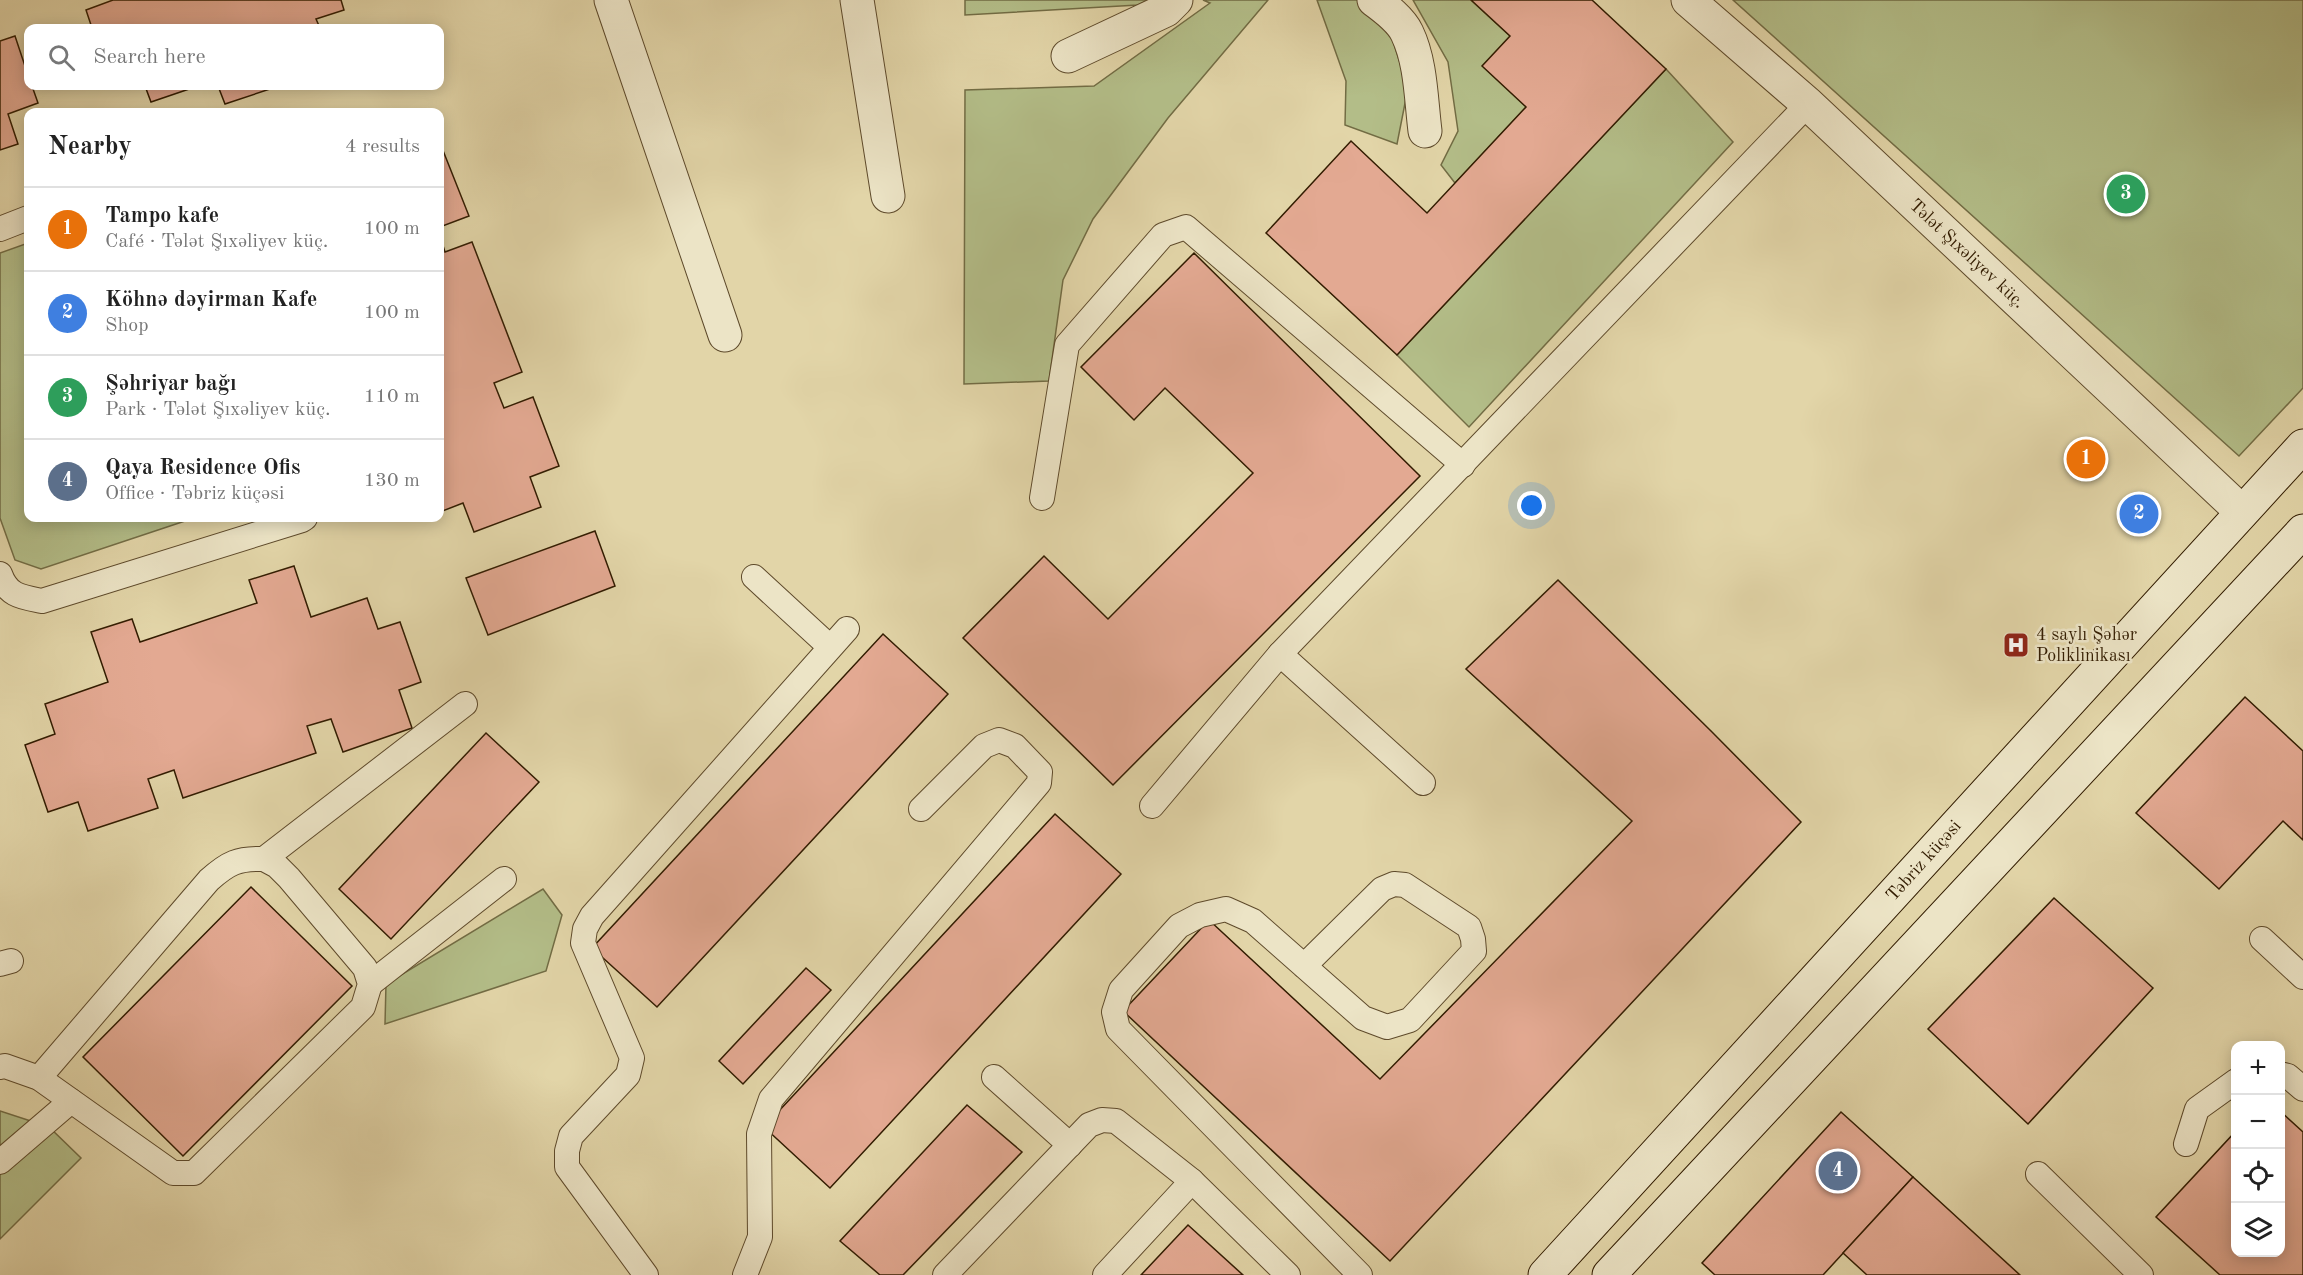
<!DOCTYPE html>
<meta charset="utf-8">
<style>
body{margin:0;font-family:"Old Standard TT",serif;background:#f2f2f2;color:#222}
.controls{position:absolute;right:18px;bottom:18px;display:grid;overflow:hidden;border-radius:12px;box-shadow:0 3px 15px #0003}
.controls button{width:54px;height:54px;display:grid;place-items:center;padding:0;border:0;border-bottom:2px solid #e0e0e0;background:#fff;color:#222;font:30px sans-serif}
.you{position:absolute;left:1532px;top:506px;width:21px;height:21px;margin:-15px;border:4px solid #fff;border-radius:50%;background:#1a73e8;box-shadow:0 0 0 9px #1a73e833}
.badge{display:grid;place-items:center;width:39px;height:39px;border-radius:50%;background:#8f2418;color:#fff;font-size:20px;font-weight:700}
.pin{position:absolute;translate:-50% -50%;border:3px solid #fff;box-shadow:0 2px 6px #0006}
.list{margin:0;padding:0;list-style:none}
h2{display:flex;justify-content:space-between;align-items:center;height:78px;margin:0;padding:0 24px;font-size:26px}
h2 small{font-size:20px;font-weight:400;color:#767676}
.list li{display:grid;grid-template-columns:39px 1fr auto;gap:18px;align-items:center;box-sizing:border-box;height:84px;padding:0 24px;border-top:2px solid #e0e0e0}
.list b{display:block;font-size:22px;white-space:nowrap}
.list p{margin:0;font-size:20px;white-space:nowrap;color:#767676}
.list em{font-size:20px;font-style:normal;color:#767676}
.icon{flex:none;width:33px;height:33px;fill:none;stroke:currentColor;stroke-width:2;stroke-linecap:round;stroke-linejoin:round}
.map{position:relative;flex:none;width:2303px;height:1275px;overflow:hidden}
.search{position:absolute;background:#fff;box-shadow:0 3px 15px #0003;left:24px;top:24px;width:420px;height:66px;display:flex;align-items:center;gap:15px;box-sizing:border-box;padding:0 21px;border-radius:12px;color:#767676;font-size:22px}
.panel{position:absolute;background:#fff;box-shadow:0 3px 15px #0003;left:24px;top:108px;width:420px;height:414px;border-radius:12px}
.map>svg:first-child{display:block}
.green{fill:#b3bd88;stroke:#726c44;stroke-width:1.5}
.building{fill:#e3a992;stroke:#321c01;stroke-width:1.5}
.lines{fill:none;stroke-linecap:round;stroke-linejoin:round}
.service-casing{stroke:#5e4a2b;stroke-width:26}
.minor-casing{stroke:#5e4a2b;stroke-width:35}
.secondary-casing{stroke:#321c01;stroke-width:35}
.service{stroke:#ece4c6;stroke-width:24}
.minor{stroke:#ece4c6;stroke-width:33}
.secondary{stroke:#ece4c6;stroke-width:33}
.labels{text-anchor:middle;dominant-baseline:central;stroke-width:5;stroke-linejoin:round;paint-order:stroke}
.street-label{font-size:18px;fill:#321c01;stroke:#ece4c6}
.poi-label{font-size:18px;fill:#321c01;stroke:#ece4c6;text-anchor:start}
</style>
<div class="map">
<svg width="2303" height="1275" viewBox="0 0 2303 1275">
<rect width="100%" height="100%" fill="#e2d5a8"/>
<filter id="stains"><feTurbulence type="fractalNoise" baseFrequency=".00333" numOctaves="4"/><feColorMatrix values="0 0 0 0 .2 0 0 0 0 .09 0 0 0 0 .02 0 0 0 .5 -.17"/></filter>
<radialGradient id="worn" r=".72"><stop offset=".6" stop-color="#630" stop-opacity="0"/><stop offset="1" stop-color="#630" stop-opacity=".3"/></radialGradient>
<g class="green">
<path d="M 965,0 L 1148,0 L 1138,5 L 965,15 Z"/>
<path d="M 1203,0 L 1268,0 L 1168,118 L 1093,219 L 1063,280 L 1049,381 L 964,384 L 965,90 L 1094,86 L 1210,3 Z"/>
<path d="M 1317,0 L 1361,0 L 1391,35 L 1408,88 L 1397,144 L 1345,125 L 1346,81 Z"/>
<path d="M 1413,0 L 1471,0 L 1510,36 L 1526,107 L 1455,183 L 1441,165 L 1458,131 L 1448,62 Z"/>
<path d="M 1733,0 L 2303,0 L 2303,388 L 2239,456 Z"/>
<path d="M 1666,69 L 1733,142 L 1469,427 L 1397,355 Z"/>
<path d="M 28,243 L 28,518 L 194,518 L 41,569 L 15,560 L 0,518 L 0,253 Z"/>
<path d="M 543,889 L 562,915 L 546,971 L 385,1024 L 386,984 Z"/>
<path d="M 0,1111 L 49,1127 L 81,1158 L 0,1239 Z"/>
</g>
<g class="building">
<path d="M 113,0 L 341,0 L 344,10 L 316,19 L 320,28 L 92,28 L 86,10 Z"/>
<path d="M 1471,0 L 1592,0 L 1666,69 L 1397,355 L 1266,233 L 1351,141 L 1427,213 L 1526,107 L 1482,66 L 1510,36 Z"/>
<path d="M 15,36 L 28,75 L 28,86 L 32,86 L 38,103 L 8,114 L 18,144 L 0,150 L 0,41 Z"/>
<path d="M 145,86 L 198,86 L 151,102 Z"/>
<path d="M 218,86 L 279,86 L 225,104 Z"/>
<path d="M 442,148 L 469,216 L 440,227 L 440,149 Z"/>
<path d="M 440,236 L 445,252 L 472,242 L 522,372 L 494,383 L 504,408 L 533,397 L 559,466 L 530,477 L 541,507 L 474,532 L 463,503 L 440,512 Z"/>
<path d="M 1194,253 L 1420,476 L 1113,785 L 963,638 L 1044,556 L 1108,619 L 1253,473 L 1165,388 L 1134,420 L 1081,367 Z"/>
<path d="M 595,531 L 615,586 L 488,635 L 466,578 Z"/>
<path d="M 294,566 L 311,617 L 367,598 L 378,629 L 400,622 L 421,682 L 399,690 L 412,728 L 343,752 L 331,719 L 307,726 L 316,753 L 183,798 L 174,770 L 148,779 L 158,808 L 88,831 L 78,802 L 48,812 L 25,745 L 55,734 L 45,704 L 108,682 L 91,632 L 132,619 L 140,642 L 257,603 L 249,580 Z"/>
<path d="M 1558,580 L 1712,732 L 1801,822 L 1390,1261 L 1123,1011 L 1209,920 L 1380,1079 L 1632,821 L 1466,669 Z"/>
<path d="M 883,634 L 948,694 L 657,1007 L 592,948 Z"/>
<path d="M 2245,697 L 2303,751 L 2303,840 L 2283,821 L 2219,889 L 2136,813 Z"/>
<path d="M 486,733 L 539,782 L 391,939 L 339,889 Z"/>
<path d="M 1055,814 L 1121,874 L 830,1188 L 764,1127 Z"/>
<path d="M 251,887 L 352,986 L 183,1156 L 83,1057 Z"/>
<path d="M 2054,898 L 2153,988 L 2028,1124 L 1928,1029 Z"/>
<path d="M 806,968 L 831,990 L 743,1084 L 719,1061 Z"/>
<path d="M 967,1105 L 1022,1152 L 903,1275 L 880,1275 L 840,1241 Z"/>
<path d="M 2280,1111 L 2303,1132 L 2303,1275 L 2220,1275 L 2156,1217 L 2236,1131 L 2236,1252 L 2280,1252 Z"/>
<path d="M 1841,1112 L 1913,1177 L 1823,1275 L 1715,1275 L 1702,1263 Z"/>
<path d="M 1913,1177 L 2020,1275 L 1867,1275 L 1843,1253 Z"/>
<path d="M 1188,1225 L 1243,1275 L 1141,1275 Z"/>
</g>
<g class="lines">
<g class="service-casing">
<g id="service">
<path d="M 0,229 L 28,218"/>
<path d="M 1042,498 L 1067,345 L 1163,235 L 1186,227 L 1463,465"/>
<path d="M 0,574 C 8,596 21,597 42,601 L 302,520 L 305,518"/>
<path d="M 754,577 L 830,647"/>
<path d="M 1280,654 L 1423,783"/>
<path d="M 1152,806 L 1280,654 L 1808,104"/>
<path d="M 2262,939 L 2303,977"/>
<path d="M 0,964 L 11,961"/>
<path d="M 1304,966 L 1382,889 L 1394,884 L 1405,885 L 1469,927 L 1473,939 L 1474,951 L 1410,1020 L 1387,1027 L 1363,1018 L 1253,921 L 1226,909 L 1200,915 L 1179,926 L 1121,990 L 1114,1012 L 1118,1029 L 1360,1275"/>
<path d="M 370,984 L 504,879"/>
<path d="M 0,1067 L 5,1066 L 39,1078 L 173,1173 L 194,1173 L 363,1007 L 370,984 L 365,968 L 289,878 L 277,866 L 264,859 L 465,704"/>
<path d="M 2280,1074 L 2288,1076 L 2303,1089"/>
<path d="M 994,1077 L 1070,1145"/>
<path d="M 39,1078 L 209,880 C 228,863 238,858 264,859"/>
<path d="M 2186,1144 L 2197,1109 L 2236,1081"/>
<path d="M 0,1162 L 71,1101"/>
<path d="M 2038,1174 L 2141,1275"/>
<path d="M 646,1275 L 567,1167 L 567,1151 L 571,1136 L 628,1075 L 632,1058 L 583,943 L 585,929 L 592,916 L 847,629"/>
<path d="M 745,1275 L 760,1237 L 759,1134 L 771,1099 L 1039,783 L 1040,772 L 1015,746 L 999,740 L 984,746 L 921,809"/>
<path d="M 945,1275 L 1089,1125 L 1102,1120 L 1116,1121 L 1192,1181 L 1288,1275"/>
<path d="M 1105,1275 L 1192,1181"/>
</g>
</g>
<g class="minor-casing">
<g id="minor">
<path d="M 611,0 L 725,335"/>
<path d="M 857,0 L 888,196"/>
<path d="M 1374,0 C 1385,8 1401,20 1407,33 C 1421,62 1421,99 1425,131"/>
<path d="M 1688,0 L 1808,104 L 2242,512"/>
<path d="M 1068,56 L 1166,10 L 1176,0"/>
</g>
</g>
<g class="secondary-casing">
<g id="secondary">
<path d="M 1545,1275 L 2303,446"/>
<path d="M 1609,1275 L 2303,531"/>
</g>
</g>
<use href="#service" class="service"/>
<use href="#minor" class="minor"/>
<use href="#secondary" class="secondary"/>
</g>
<defs>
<g id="hospital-square" transform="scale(1.35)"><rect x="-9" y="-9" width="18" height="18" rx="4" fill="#8f2418" stroke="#ece4c6"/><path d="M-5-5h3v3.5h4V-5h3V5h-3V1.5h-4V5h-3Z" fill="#fff"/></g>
</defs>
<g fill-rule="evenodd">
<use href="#hospital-square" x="2016" y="645"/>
</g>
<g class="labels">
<g class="street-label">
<text transform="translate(1967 254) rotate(43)">Tələt Şıxəliyev küç.</text>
<text transform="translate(1924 861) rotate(-48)">Təbriz küçəsi</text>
</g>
<g class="poi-label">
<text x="2036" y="635">4 saylı Şəhər<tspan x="2036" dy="21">Poliklinikası</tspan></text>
</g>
</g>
<rect width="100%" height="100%" filter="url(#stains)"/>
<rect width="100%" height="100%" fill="url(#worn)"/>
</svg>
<div class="controls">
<button>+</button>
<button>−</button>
<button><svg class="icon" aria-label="locate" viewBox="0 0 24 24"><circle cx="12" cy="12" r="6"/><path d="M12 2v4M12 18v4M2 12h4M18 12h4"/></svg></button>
<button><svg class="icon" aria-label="layers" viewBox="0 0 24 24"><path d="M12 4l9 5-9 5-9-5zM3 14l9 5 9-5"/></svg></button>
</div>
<div class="you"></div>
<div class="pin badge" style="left:2086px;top:459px;background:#e8710a">1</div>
<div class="pin badge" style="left:2139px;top:514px;background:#3f7fe0">2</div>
<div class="pin badge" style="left:2126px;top:194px;background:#2e9e5b">3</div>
<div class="pin badge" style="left:1838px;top:1171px;background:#5c6f8a">4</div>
<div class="search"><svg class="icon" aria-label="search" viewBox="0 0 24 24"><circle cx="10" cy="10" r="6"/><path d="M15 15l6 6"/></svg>Search here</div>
<section class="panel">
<h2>Nearby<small>4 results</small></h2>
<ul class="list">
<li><span class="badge" style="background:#e8710a">1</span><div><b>Tampo kafe</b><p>Café · Tələt Şıxəliyev küç.</p></div><em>100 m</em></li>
<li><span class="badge" style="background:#3f7fe0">2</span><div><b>Köhnə dəyirman Kafe</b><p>Shop</p></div><em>100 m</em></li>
<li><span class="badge" style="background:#2e9e5b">3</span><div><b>Şəhriyar bağı</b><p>Park · Tələt Şıxəliyev küç.</p></div><em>110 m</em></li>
<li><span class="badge" style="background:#5c6f8a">4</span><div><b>Qaya Residence Ofis</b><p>Office · Təbriz küçəsi</p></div><em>130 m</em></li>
</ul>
</section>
</div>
